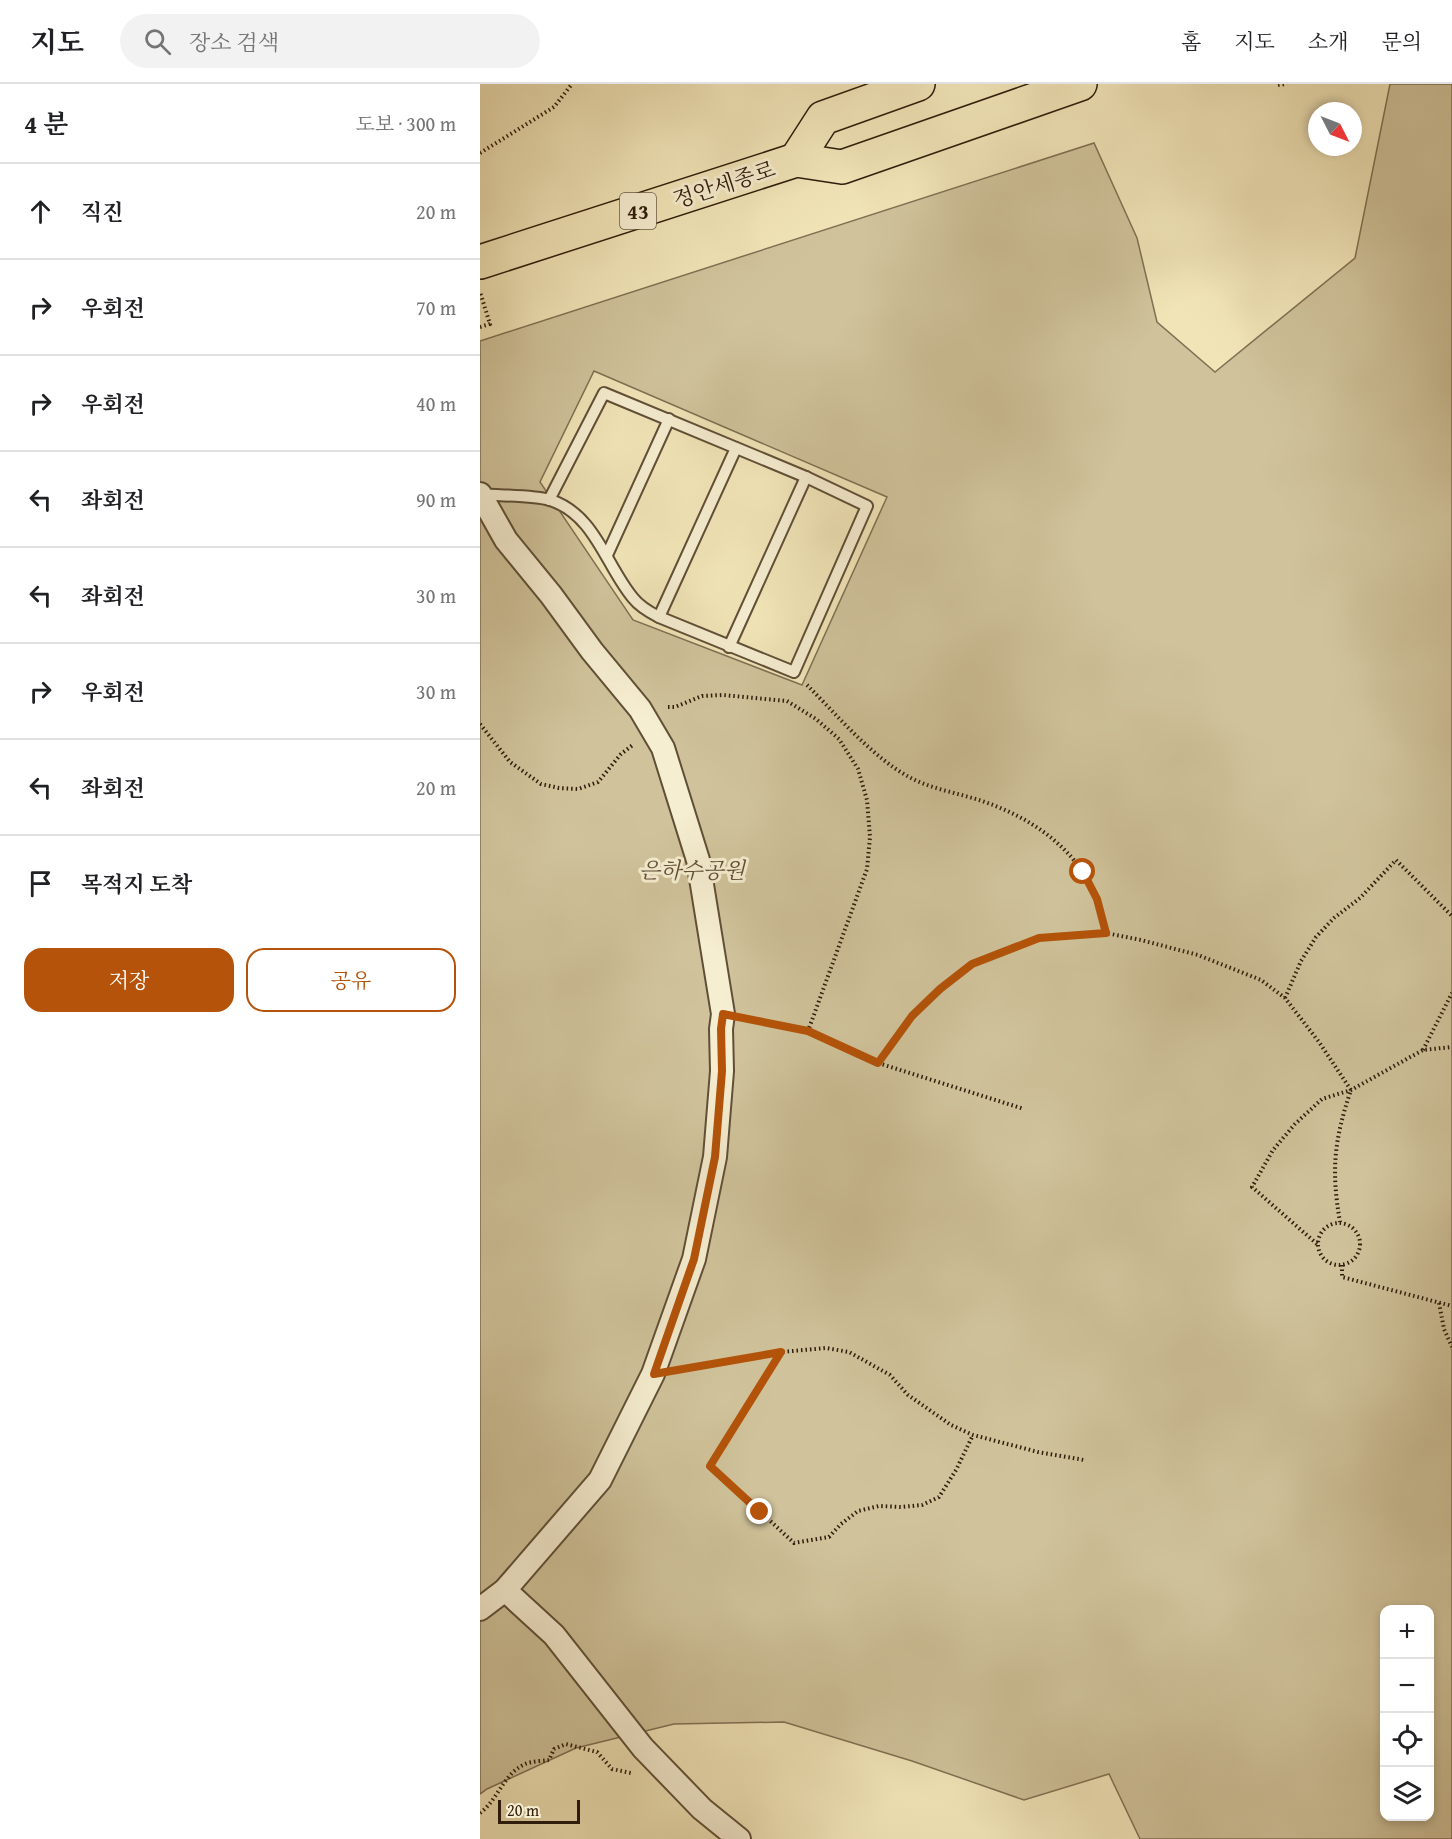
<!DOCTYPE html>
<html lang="ko">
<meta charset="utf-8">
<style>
body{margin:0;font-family:"Gentium Book Plus","Noto Serif KR",serif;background:#f2f2f2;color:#202124}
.controls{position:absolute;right:18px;bottom:18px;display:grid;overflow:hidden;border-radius:12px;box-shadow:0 3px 9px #0003}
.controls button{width:54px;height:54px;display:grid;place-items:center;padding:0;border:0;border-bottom:2px solid #e0e0e0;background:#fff;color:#202124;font:30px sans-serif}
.compass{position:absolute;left:828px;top:18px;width:54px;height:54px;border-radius:50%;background:#fff;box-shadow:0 3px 9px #0003;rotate:132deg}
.scale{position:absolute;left:18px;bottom:15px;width:82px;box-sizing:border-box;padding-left:6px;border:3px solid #301d0c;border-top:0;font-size:16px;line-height:21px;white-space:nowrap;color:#301d0c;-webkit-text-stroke:4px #f6eed1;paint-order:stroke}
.stop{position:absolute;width:18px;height:18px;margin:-14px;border:4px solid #b45309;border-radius:50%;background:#fff}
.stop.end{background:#b45309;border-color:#fff;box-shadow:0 2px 6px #0008}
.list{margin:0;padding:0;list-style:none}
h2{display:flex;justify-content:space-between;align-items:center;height:78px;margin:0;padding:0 24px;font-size:26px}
h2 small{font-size:20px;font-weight:400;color:#757577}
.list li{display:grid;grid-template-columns:39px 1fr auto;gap:18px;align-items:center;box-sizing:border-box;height:96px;padding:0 24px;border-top:2px solid #e0e0e0}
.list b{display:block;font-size:22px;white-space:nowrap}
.list em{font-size:20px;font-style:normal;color:#757577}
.actions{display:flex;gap:12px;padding:18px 24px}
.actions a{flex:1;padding:14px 0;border:2px solid #b45309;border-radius:18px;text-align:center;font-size:21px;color:#b45309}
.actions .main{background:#b45309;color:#fff}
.icon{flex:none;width:33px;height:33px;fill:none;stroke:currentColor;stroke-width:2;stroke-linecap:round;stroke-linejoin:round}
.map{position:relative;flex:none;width:972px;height:1755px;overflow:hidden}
header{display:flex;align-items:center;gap:36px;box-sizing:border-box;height:84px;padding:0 30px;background:#fff;border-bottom:2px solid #e0e0e0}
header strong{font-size:28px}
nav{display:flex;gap:33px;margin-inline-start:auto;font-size:21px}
.search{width:420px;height:54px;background:#f2f2f2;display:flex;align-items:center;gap:15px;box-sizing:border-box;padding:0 21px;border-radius:33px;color:#757577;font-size:22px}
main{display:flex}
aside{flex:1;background:#fff}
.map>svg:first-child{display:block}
.green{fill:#d0c39b;stroke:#807054;stroke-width:1.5;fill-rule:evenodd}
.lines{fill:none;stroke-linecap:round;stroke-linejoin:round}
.lane-casing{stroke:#604f37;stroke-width:14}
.street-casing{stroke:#604f37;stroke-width:26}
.highway-casing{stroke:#301d0c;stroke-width:36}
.path{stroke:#301d0c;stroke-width:4;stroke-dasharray:1.5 3;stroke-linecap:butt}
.lane{stroke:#f6eed1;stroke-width:10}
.street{stroke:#f6eed1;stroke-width:22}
.highway{stroke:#f1e5b8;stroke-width:33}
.route{stroke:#b45309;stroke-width:8}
.labels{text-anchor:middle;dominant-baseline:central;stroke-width:6;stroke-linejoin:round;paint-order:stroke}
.shield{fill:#f6eed1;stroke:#6b5c47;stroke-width:1.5}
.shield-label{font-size:21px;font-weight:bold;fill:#301d0c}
.street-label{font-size:22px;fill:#301d0c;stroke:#f6eed1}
.park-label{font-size:22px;font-style:italic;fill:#604f37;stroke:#f6eed1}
</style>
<header>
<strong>지도</strong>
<div class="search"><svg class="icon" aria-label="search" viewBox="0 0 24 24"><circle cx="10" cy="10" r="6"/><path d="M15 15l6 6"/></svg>장소 검색</div>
<nav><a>홈</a><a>지도</a><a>소개</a><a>문의</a></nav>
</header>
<main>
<aside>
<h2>4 분<small>도보 · 300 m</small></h2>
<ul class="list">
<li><svg class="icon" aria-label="ahead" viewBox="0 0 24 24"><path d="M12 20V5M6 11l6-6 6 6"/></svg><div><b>직진</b></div><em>20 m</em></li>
<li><svg class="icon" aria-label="right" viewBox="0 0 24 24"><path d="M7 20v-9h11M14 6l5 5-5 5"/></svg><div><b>우회전</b></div><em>70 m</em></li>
<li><svg class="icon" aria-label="right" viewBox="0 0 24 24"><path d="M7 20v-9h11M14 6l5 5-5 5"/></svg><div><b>우회전</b></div><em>40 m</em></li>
<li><svg class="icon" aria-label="left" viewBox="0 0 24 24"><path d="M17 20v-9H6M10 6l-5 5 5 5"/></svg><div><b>좌회전</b></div><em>90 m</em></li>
<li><svg class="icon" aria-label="left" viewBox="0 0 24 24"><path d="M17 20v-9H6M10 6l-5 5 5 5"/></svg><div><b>좌회전</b></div><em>30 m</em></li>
<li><svg class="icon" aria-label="right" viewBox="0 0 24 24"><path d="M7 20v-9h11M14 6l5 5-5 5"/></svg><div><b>우회전</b></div><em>30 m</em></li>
<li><svg class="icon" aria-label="left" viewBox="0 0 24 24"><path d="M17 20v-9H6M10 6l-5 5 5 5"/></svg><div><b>좌회전</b></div><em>20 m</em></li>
<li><svg class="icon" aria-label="arrive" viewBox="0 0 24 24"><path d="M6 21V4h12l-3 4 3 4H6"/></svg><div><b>목적지 도착</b></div></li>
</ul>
<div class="actions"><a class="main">저장</a><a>공유</a></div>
</aside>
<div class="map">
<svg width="972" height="1755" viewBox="0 0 972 1755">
<rect width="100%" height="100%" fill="#f1e5b8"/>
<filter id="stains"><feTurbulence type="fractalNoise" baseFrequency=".00333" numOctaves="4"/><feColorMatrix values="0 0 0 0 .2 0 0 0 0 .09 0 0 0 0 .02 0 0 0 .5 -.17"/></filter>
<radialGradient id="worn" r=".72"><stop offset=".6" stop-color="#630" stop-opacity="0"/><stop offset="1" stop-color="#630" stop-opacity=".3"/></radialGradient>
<path class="green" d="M 910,0 L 972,0 L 972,1755 L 660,1755 L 629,1690 L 544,1716 L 432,1677 L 304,1638 L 194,1640 L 96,1664 L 7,1705 L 0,1710 L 0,257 L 614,59 L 657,154 L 677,238 L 735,288 L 875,174 ZM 114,287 L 407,413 L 322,601 L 153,536 L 60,398 ZM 904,1526 L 950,1526 L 950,1732 L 904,1732 Z"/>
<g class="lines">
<g class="lane-casing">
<g id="lane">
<path d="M 0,410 C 19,412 54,411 70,416 C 115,430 126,482 153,514 C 160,523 169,528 179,533 L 314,588 L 387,422 L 326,393 L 124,309 L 69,416"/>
<path d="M 127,471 L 189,335"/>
<path d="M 179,533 L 256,364"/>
<path d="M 249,563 L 326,393"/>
</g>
</g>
<g class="street-casing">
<g id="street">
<path d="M 0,410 L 26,456 L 71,511 L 112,567 L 160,625 L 183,664 L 218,776 L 243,930 L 241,945 L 242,987 L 235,1073 L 214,1175 L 173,1290 L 120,1396 L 25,1506 L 0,1525"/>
<path d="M 25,1506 L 74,1551 L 163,1664 L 222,1725 L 259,1755"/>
</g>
</g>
<g class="highway-casing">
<g id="highway">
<path d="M 316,76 L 343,34 L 438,0"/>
<path d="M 0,178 L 316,76 L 362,83 L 600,0"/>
</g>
</g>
<g class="path">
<path d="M 798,1 L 807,0"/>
<path d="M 0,69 L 74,23 L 92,0"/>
<path d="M 0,243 L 10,240 L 0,208"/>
<path d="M 327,601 C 358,632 391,672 429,693 C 451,705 478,709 502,717 C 552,734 596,764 617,814 C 621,824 623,837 626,849"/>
<path d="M 188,623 L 195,623 L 222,612 L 243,611 L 307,617 L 336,635 L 359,655 L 378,685 L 387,716 L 390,753 L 387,785 L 328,947"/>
<path d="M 0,640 L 30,678 L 61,700 L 79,704 L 98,705 L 118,698 L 141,670 L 154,660"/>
<path d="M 805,914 L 821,877 L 836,853 L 854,834 L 880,814 L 916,776 L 972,832"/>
<path d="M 267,935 L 328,947 L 398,979 L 544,1025"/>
<path d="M 943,966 L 972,909"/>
<path d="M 398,979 L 432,932 L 460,905 L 492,880 L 559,854 L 626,849 L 661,856 L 718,871 L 781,896 L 805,914 L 839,958 L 871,1006 C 854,1056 851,1086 860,1138"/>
<circle cx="859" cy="1160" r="21"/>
<path d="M 837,1160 L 772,1103 L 793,1066 L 815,1040 L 842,1015 L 871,1006 L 943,966 L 972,963"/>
<path d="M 862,1181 L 862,1193 L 972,1222"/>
<path d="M 959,1219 L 964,1245 L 972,1263"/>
<path d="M 301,1268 L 230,1381 L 314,1459 L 349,1453 L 361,1440 L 378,1427 L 399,1422 L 421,1423 L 442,1421 L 459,1413 L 476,1386 L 493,1351"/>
<path d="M 201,1285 L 301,1268 L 346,1264 L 369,1268 L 410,1291 L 428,1311 L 471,1341 L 493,1351 L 558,1368 L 604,1376"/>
<path d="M 0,1729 C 18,1716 23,1690 45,1680 C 52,1677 62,1677 69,1676 L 74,1665 L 86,1660 L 117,1668 L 132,1685 L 151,1689"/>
</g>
<use href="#lane" class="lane"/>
<use href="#street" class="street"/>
<use href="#highway" class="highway"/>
</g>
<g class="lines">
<path class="route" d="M 280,1428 L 230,1382 L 301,1268 L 174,1290 L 214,1175 L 235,1073 L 242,987 L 241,945 L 243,930 L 328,947 L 398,979 L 432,932 L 460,905 L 492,880 L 559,854 L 626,849 L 617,815 L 603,788"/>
</g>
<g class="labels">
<rect class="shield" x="140" y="109" width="36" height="36" rx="4.5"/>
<g class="shield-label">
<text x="158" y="127">43</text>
</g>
<g class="street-label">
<text transform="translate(244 100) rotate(-18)">정안세종로</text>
</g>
<g class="park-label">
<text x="212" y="786">은하수공원</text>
</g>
</g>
<rect width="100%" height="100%" filter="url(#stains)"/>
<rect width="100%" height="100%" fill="url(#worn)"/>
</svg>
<div class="controls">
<button>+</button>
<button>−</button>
<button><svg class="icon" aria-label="locate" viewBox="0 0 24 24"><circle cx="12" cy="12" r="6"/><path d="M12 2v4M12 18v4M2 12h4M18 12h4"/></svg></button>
<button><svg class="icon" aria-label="layers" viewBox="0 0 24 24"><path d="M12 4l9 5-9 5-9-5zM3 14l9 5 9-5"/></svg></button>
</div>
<svg class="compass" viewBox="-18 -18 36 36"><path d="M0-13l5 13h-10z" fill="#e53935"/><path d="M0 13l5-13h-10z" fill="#757577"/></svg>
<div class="scale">20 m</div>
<div class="stop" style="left:603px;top:788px"></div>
<div class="stop end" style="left:280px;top:1428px"></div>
</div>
</main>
